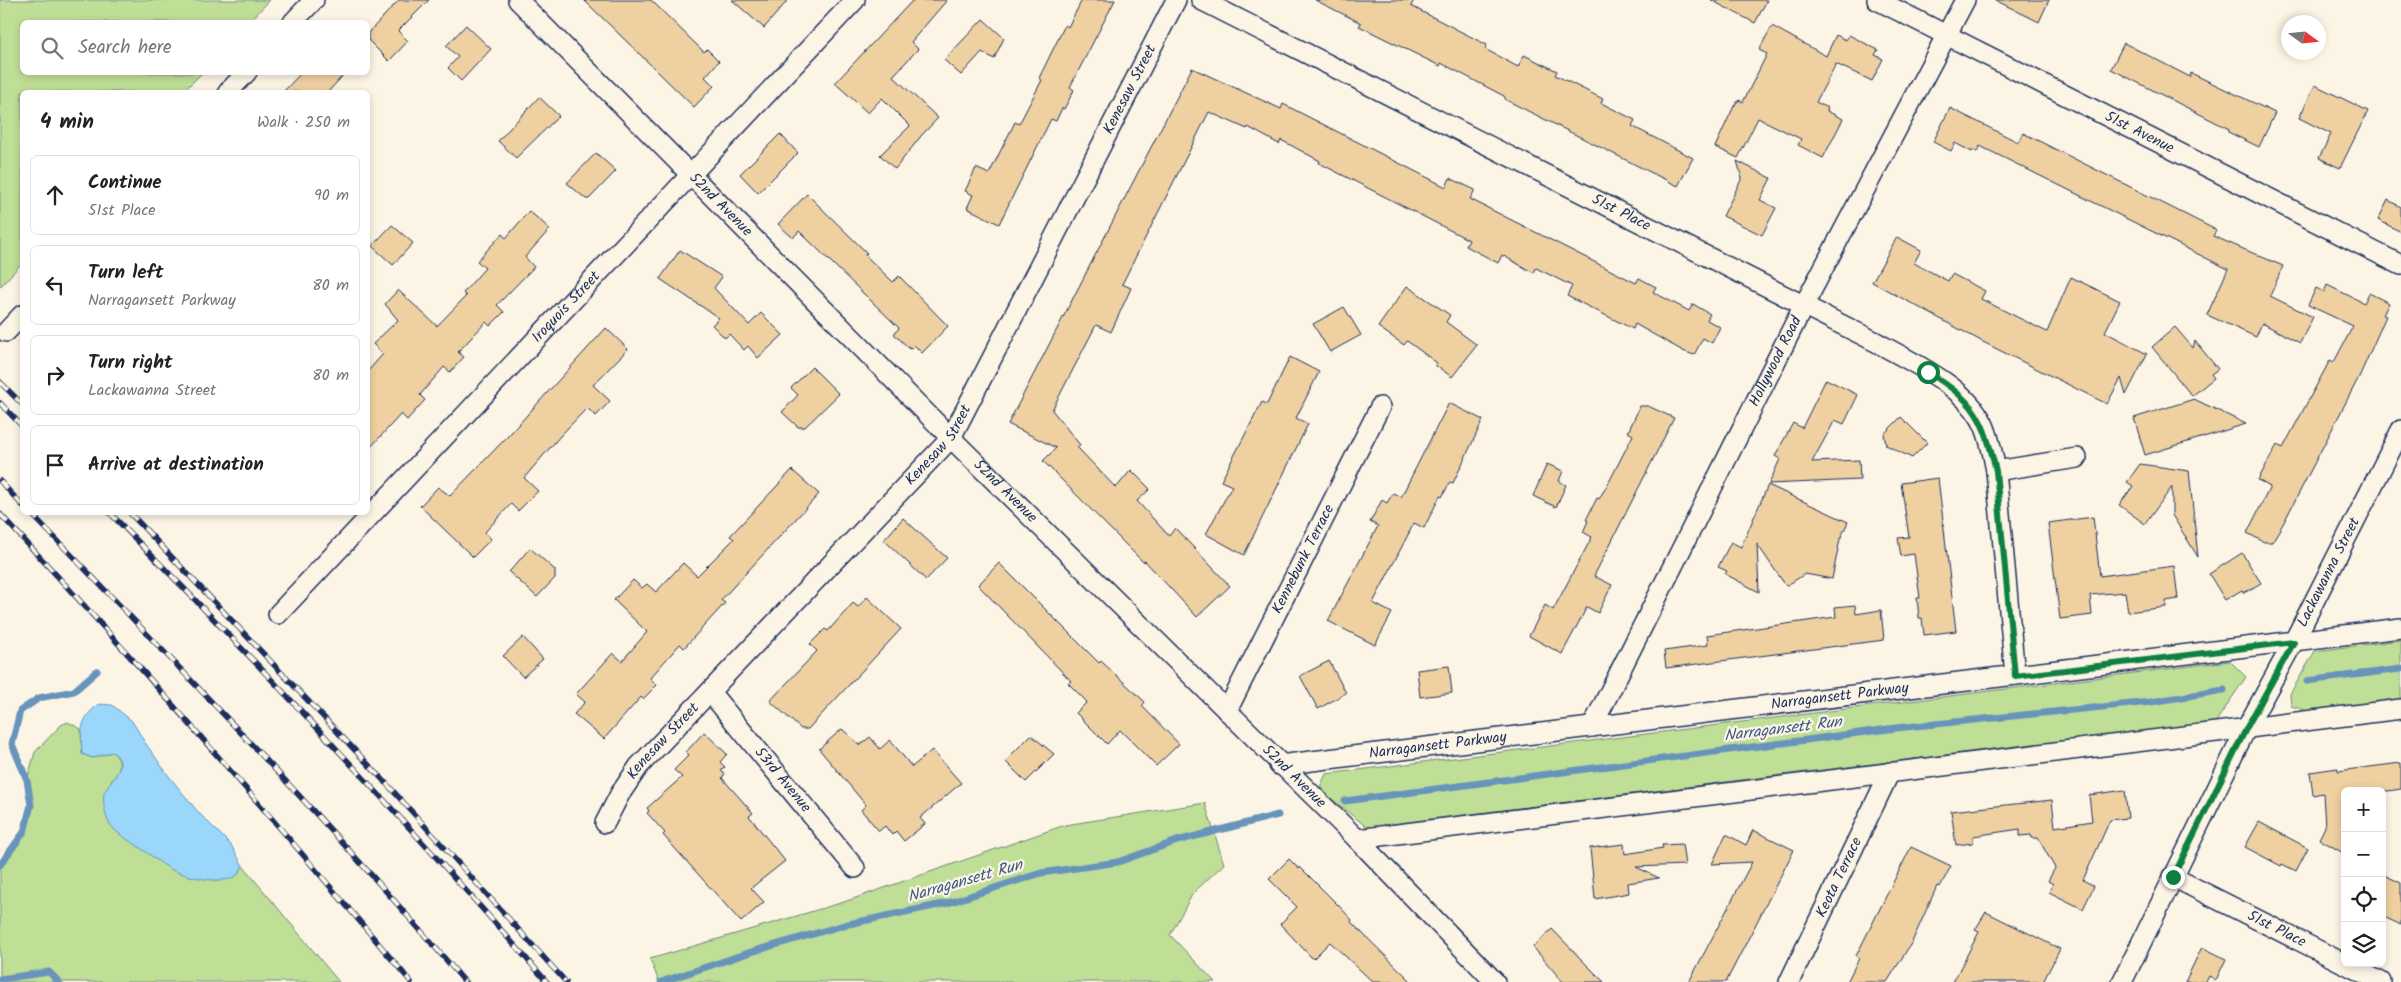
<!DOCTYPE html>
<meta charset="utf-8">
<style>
body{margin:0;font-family:Kalam,sans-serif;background:#f6f6f6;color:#222}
.controls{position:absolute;right:15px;bottom:15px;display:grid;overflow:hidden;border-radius:8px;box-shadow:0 2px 8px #0003}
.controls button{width:45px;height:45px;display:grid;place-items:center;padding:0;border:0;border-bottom:1px solid #e0e0e0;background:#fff;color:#222;font:25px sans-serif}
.compass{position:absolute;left:2281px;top:15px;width:45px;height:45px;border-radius:50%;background:#fff;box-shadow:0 2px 8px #0003;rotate:105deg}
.stop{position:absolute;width:15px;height:15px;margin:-11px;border:4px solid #0b8043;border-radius:50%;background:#fff}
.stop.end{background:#0b8043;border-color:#fff;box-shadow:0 1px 5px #0008}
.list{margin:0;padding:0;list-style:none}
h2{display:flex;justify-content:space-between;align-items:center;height:65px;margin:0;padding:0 20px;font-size:21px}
h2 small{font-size:16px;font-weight:400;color:#767676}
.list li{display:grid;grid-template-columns:32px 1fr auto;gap:15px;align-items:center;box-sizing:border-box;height:80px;margin:0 10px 10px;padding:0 10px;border:1px solid #e0e0e0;border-radius:8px}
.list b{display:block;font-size:19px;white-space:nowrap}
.list p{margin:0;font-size:16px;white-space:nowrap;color:#767676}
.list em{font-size:16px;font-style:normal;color:#767676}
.icon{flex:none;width:28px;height:28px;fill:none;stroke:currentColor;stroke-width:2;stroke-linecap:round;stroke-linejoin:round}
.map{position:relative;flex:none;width:2401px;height:982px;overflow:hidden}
.search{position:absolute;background:#fff;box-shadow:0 2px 8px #0003;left:20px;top:20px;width:350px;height:55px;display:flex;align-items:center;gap:12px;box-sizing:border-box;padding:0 18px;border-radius:8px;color:#767676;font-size:19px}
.panel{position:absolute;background:#fff;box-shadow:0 2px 8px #0003;left:20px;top:90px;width:350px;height:425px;border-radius:8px}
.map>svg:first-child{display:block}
.green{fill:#bfde96;stroke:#6d867a}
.water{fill:#9ad7fb;stroke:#6794bc}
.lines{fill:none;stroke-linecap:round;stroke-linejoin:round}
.stream{stroke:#6794bc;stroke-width:7}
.building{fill:#efd0a1;stroke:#1b2f5e}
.street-casing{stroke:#1b2f5e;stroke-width:22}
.street{stroke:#fcf5e5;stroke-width:19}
.rail-casing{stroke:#1b2f5e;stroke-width:5.5}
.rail{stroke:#fcf5e5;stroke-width:4;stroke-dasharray:11;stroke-linecap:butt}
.route{stroke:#0b8043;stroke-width:6}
.labels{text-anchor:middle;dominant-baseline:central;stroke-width:4.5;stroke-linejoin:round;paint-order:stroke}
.street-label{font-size:15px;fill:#1b2f5e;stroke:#fcf5e5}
.water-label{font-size:16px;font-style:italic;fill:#3b5985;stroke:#fcf5e5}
</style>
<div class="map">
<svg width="2401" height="982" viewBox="0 0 2401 982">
<rect width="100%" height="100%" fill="#fcf5e5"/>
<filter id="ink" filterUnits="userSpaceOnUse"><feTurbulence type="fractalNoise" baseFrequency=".02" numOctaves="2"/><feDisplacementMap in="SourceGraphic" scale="10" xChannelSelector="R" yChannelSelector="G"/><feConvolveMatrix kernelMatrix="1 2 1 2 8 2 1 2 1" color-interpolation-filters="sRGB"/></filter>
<g filter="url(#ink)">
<g class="green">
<path d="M 0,0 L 270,0 L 249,22 L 22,22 L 22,72 L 202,73 L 183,92 L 22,92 L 22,263 L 0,287 Z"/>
<path d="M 2401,640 L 2401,699 L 2308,711 L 2291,706 L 2290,694 L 2315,651 Z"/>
<path d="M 2230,661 L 2246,677 L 2215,723 L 1773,776 L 1368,828 L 1319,789 L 1326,774 Z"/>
<path d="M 68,722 L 81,729 L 82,754 L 93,758 L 112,752 C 123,760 121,772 111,781 L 236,876 L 243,866 L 339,982 L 0,982 L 0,860 L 14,849 L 24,832 L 31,805 L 27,780 L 35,752 L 61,725 Z"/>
<path d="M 1205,803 L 1224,864 L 1193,893 L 1170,935 L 1215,982 L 659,982 L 650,959 L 844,902 L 1065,825 Z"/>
</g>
<path class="water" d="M 99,704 L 112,705 L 132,721 L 146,744 L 168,775 L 199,813 L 231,845 L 243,866 C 241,869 239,873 236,876 C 223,886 184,876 170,869 C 159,862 149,854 139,847 C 129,840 116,834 109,823 C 106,818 102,800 104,794 C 109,780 132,765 112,752 L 93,758 L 82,754 C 81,731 79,719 99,704 Z"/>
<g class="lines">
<g class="stream">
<path d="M 2307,681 L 2401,669"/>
<path d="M 1345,801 L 1896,728 L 2151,702 L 2224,690"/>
<path d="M 0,865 L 24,832 L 31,805 L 27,780 L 12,744 L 20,711 L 39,698 L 74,691 L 97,671"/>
<path d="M 0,979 L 49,972 L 59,982"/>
<path d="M 661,982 L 751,952 L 844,925 L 948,903 L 1041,873 L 1118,862 L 1177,841 L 1278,815"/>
</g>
</g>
<g class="building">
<path d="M 399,0 L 429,0 L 398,31 L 408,41 L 389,61 L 368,40 L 368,33 Z"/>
<path d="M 584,0 L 651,0 L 704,52 L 707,49 L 719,61 L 705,77 L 714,86 L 694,107 Z"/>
<path d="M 732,0 L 788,0 L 764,28 Z"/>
<path d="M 913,0 L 947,0 L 911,42 L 918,49 L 893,76 L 938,118 L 921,136 L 895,169 L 880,155 L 910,126 L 882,98 L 868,113 L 835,83 Z"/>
<path d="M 1082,0 L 1115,0 L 1070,87 L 1074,90 L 1064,109 L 1062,108 L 1056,121 L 1051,119 L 999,224 L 967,208 L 973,195 L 965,191 L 976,168 L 989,174 L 1015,122 L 1019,124 L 1042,80 L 1039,78 L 1065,25 L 1068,27 Z"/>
<path d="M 1315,0 L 1414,0 L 1411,6 L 1487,45 L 1485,49 L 1518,67 L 1524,55 L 1557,71 L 1555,75 L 1603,99 L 1601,103 L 1635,120 L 1632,126 L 1693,158 L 1678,186 L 1506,100 L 1504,96 L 1441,63 L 1440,66 L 1359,26 L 1361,23 Z"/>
<path d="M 1711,0 L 1767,0 L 1755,23 Z"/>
<path d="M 1995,0 L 2049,0 L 2039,22 Z"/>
<path d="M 983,19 L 1004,38 L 994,59 L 982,52 L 961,75 L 944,60 Z"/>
<path d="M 466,25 L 491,49 L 461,81 L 448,68 L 458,57 L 446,46 Z"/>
<path d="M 1772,26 L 1826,56 L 1836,35 L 1846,40 L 1849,35 L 1878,50 L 1875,55 L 1883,59 L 1872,81 L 1836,64 L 1816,102 L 1828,108 L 1827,111 L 1843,119 L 1823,158 L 1798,145 L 1801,139 L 1758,118 L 1738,158 L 1715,147 L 1734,106 L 1739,100 L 1743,102 L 1767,54 L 1759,50 Z"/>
<path d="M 2124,43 L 2190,77 L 2191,73 L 2275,113 L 2259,147 L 2228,132 L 2229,129 L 2111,69 Z"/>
<path d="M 1192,68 L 1281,109 L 1283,104 L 1446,187 L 1450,178 L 1475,190 L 1470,199 L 1636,283 L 1639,278 L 1656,287 L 1653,292 L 1689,311 L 1693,304 L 1710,314 L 1707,320 L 1720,327 L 1712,343 L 1703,338 L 1694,355 L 1683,351 L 1635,324 L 1633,329 L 1567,296 L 1572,286 L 1536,268 L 1534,273 L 1502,255 L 1498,263 L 1466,246 L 1469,240 L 1319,163 L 1320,161 L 1281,140 L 1279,144 L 1248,127 L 1247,129 L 1209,112 L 1122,284 L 1131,288 L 1111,332 L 1096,325 L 1052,410 L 1080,445 L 1077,447 L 1116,488 L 1131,470 L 1150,489 L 1137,501 L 1169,536 L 1175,528 L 1230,586 L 1197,617 L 1145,561 L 1143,562 L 1043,461 L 1056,448 L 1008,424 Z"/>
<path d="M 302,72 L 346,72 L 328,92 L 283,92 Z"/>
<path d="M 2315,85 L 2368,111 L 2340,168 L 2319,158 L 2331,134 L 2299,118 Z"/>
<path d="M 539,97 L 559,116 L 516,158 L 498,141 Z"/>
<path d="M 1950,108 L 2018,142 L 2023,133 L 2214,229 L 2216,231 L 2213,236 L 2283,266 L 2270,296 L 2313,317 L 2300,343 L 2262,323 L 2256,337 L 2207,315 L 2228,269 L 1980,146 L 1977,152 L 1973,150 L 1972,152 L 1955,143 L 1951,151 L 1933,142 Z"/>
<path d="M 780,134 L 798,153 L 758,193 L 740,174 Z"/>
<path d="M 596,153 L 616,171 L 589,199 L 586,199 L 567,183 Z"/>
<path d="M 1737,161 L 1771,178 L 1760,200 L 1776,208 L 1762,235 L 1723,216 L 1742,178 Z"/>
<path d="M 807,194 L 867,253 L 865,255 L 893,282 L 899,276 L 948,326 L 922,353 L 914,345 L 910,349 L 894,334 L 899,328 L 799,231 L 793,238 L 778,224 Z"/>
<path d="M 2388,200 L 2401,207 L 2401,232 L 2378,220 Z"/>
<path d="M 529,211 L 550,229 L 525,257 L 534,267 L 497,305 L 504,312 L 490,326 L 486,322 L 458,352 L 464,357 L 450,372 L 444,367 L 420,395 L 425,400 L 407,420 L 401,414 L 368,450 L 368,371 L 383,354 L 373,344 L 398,320 L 385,304 L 398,290 L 437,326 L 466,296 L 463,293 L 485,268 L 477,261 L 502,234 L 506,238 Z"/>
<path d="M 392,225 L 413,243 L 393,265 L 372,246 Z"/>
<path d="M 1897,237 L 1921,250 L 1914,263 L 1948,281 L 1952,274 L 1985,291 L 1981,299 L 2047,332 L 2071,277 L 2120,301 L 2105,332 L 2147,354 L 2126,395 L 2121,378 L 2107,404 L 1981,341 L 1872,282 Z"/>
<path d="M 680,250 L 722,277 L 714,288 L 749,325 L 761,313 L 783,335 L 758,358 L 748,346 L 744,350 L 729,334 L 725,338 L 712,325 L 719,318 L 660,279 Z"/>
<path d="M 2327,285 L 2364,303 L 2369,293 L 2389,303 L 2383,315 L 2386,316 L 2360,375 L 2284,522 L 2272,542 L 2264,542 L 2247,533 L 2270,487 L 2258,480 L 2277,445 L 2283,448 L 2330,360 L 2334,362 L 2353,326 L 2308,305 L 2316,288 L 2324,292 Z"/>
<path d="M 1407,286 L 1450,315 L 1446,322 L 1477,345 L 1452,377 L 1435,365 L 1437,363 L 1407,341 L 1404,345 L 1378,327 Z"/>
<path d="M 1344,307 L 1361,335 L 1330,352 L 1313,324 Z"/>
<path d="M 2175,327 L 2193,348 L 2195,341 L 2218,369 L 2211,374 L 2214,378 L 2192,396 L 2152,347 Z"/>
<path d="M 606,328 L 628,349 L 593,385 L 610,401 L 596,416 L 587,408 L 561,435 L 524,478 L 538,491 L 518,511 L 511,504 L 485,532 L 491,539 L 473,557 L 420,506 L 438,487 L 450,496 L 508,436 Z"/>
<path d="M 1290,357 L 1319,372 L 1296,418 L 1308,424 L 1244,555 L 1206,534 L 1232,486 L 1221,481 L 1262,402 L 1267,404 Z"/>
<path d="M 812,367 L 839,394 L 805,427 L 798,427 L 782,412 L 798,395 L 791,388 Z"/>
<path d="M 1826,379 L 1858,395 L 1844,424 L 1835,420 L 1812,462 L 1859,460 L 1860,480 L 1769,484 L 1780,459 L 1775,456 L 1793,423 L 1802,428 Z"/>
<path d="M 2194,399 L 2246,424 L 2145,455 L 2134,418 Z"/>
<path d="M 1449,403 L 1483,420 L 1453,483 L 1450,482 L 1442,497 L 1440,496 L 1424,528 L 1414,523 L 1373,603 L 1392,613 L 1375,645 L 1328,621 L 1378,526 L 1370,522 L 1382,500 L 1387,503 L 1393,493 L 1401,497 Z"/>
<path d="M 1640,406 L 1648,406 L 1674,418 L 1594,576 L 1612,585 L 1598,613 L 1587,607 L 1562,654 L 1529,636 L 1545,605 L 1553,610 L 1592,537 L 1583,532 L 1588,521 L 1586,520 L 1597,498 L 1599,499 L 1609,482 L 1633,435 L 1628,432 Z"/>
<path d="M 1901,417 L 1927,443 L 1912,458 L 1886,445 L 1884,434 Z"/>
<path d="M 1547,464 L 1563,471 L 1559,481 L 1566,485 L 1556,507 L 1533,496 Z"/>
<path d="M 2140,464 L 2189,471 L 2198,557 L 2172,515 L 2172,487 L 2145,524 L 2119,505 L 2133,486 L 2127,482 Z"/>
<path d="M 792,470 L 819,494 L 721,600 L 725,603 L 684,648 L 680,644 L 650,678 L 657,685 L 643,699 L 641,697 L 604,739 L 574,714 L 585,702 L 576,694 L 613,653 L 622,661 L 647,632 L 614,600 L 633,580 L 642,588 L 647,584 L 656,592 L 683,563 L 697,576 L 734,539 L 730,536 Z"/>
<path d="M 1938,478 L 1956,631 L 1924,635 L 1922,618 L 1919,618 L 1917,598 L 1920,598 L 1914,554 L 1901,556 L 1898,538 L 1909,537 L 1901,483 Z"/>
<path d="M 1768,485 L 1848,522 L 1840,539 L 1832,579 L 1805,574 L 1786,586 L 1757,544 L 1759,592 L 1725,574 L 1727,571 L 1718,567 L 1731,542 L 1741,547 Z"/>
<path d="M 2093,517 L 2100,576 L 2174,566 L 2178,599 L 2166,601 L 2166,607 L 2128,612 L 2125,592 L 2090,595 L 2092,615 L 2060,619 L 2048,523 Z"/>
<path d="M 903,518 L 947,558 L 926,580 L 884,540 Z"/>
<path d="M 530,548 L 555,570 L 555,578 L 537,597 L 509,572 Z"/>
<path d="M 2242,553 L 2261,583 L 2244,593 L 2242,590 L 2225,600 L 2209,574 Z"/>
<path d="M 999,563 L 1099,663 L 1101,661 L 1145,702 L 1142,706 L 1179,744 L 1156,766 L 1120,730 L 1107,744 L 1076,713 L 1087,702 L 1068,683 L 1071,681 L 978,585 Z"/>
<path d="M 867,597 L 901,629 L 808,729 L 801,729 L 770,701 L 817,651 L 810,644 L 825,629 L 828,631 L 853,603 L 858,607 Z"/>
<path d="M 1855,605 L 1856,614 L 1881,610 L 1884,640 L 1666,668 L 1664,651 L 1708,645 L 1707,635 L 1836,617 L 1835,607 Z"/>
<path d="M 523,637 L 543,659 L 523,677 L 503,656 Z"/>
<path d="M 1329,661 L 1346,693 L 1318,709 L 1300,676 Z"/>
<path d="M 1449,666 L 1452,693 L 1420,697 L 1417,670 Z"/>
<path d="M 842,729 L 860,745 L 870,737 L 880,749 L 890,740 L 912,767 L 932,750 L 961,783 L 920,818 L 925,824 L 904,841 L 896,831 L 892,835 L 885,826 L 879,831 L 861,810 L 866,805 L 819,749 Z"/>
<path d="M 704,732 L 727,754 L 720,762 L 725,767 L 721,771 L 725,774 L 722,778 L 753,813 L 749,816 L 785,861 L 751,888 L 764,902 L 741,922 L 663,835 L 665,833 L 647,813 L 649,811 L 647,808 L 682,777 L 674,770 L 689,755 L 686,752 Z"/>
<path d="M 1031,735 L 1054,754 L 1026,782 L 1005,761 Z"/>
<path d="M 2401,763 L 2401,789 L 2388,791 L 2345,791 L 2345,854 L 2319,839 L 2325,827 L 2323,793 L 2313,795 L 2310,772 L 2338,768 L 2338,771 Z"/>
<path d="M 2125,790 L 2128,818 L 2110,820 L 2083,880 L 2094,886 L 2083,909 L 2049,892 L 2053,884 L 2048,881 L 2055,868 L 2038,838 L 2032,838 L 2031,835 L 2020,836 L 2020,829 L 1973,836 L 1973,843 L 1956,845 L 1951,811 L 2052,800 L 2055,827 L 2092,821 L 2089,795 Z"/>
<path d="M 2259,822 L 2308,848 L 2296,871 L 2282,864 L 2281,866 L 2245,847 Z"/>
<path d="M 1753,830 L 1794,850 L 1726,982 L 1689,982 L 1752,862 L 1712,864 L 1726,834 L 1746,845 Z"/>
<path d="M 1624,844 L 1625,854 L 1663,848 L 1662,845 L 1682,844 L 1685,865 L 1636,867 L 1659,878 L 1628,883 L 1629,893 L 1595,899 L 1590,848 Z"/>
<path d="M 1911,847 L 1951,866 L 1940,887 L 1937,886 L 1912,942 L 1887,982 L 1847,982 L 1859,958 L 1856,956 Z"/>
<path d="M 1289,859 L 1299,869 L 1300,867 L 1341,908 L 1352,920 L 1351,922 L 1412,982 L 1373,982 L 1330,942 L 1313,959 L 1280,924 L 1297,907 L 1269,879 Z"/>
<path d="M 2382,874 L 2401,883 L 2401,925 L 2382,916 Z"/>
<path d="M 1986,912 L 2060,949 L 2043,982 L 1953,982 L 1979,932 L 1975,930 Z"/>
<path d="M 1552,929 L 1583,961 L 1604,982 L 1563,982 L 1533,947 Z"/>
<path d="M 2202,947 L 2226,959 L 2216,980 L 2209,976 L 2206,982 L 2185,982 Z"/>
</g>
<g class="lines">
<g class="street-casing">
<g id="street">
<path id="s1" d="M 518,0 L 951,438 L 1357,839 L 1495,982"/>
<path id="s2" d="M 1201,0 L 1876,342 C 1911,362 1964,385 1983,423 C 1990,437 1993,456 1996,471 L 2015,675"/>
<path id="s3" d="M 1877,0 L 2401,265"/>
<path d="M 293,22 L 314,0"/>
<path d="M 228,92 L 247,72"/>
<path d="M 6,332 L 22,315"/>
<path d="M 1996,471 L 2077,458"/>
<path id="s4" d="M 278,614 L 855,0"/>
<path id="s5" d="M 710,692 L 855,868"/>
<path id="s6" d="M 1227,711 L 1380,407"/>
<path id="s7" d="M 1592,727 L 1804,305 L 1965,0"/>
<path id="s8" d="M 1279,765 L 2401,628"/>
<path id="s9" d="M 605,823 L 620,794 L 639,766 L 951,438 L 1176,0"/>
<path d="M 1357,839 L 2401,709"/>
<path id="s10" d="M 2173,877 L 2381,982"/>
<path id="s11" d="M 1789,982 L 1890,772"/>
<path id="s12" d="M 2122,982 L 2247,727 L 2294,641 L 2401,430"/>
</g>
</g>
<use href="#street" class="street"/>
<g class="rail-casing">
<g id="rail">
<path d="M 0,382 L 22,404"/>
<path d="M 0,403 L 22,426"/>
<path d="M 0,481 L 22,505"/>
<path d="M 30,512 C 178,666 327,820 465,982"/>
<path d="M 109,512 C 260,664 406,821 547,982"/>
<path d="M 129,512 L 385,782 L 566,982"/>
<path d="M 0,514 C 142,666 277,823 411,982"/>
</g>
</g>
<use href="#rail" class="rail"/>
</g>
</g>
<g class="lines" filter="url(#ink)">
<path class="route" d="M 1928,372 C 1976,403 1983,416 1996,471 L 2015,676 L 2294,642 L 2247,727 L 2173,877"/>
</g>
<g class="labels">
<g class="street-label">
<text stroke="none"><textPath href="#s9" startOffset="911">Kenesaw Street</textPath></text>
<text stroke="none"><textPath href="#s3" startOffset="294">51st Avenue</textPath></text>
<text stroke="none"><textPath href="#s1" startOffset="288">52nd Avenue</textPath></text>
<text stroke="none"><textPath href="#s2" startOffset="471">51st Place</textPath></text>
<text stroke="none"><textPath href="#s4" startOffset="421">Iroquois Street</textPath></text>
<text stroke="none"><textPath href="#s7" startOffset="409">Hollywood Road</textPath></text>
<text stroke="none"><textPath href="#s9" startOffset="506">Kenesaw Street</textPath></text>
<text stroke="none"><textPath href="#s1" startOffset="692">52nd Avenue</textPath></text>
<text stroke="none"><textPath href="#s6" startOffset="170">Kennebunk Terrace</textPath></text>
<text stroke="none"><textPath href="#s12" startOffset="459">Lackawanna Street</textPath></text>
<text stroke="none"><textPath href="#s8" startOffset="565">Narragansett Parkway</textPath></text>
<text stroke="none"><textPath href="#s9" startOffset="101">Kenesaw Street</textPath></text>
<text stroke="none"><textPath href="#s8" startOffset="160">Narragansett Parkway</textPath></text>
<text stroke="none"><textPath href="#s1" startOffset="1098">52nd Avenue</textPath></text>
<text stroke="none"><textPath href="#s5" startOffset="114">53rd Avenue</textPath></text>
<text stroke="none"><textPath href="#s11" startOffset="116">Keota Terrace</textPath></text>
<text stroke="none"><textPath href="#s10" startOffset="116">51st Place</textPath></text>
</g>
<g class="water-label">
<text transform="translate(1783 729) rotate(-7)">Narragansett Run</text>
<text transform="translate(965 881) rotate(-16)">Narragansett Run</text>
</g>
</g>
</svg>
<div class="controls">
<button>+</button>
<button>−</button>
<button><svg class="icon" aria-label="locate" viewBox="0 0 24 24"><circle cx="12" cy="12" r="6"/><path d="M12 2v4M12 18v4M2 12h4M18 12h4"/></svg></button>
<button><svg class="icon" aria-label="layers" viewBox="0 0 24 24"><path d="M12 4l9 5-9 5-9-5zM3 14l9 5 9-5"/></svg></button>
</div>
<svg class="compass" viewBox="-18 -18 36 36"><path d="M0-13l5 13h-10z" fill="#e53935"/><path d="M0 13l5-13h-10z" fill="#767676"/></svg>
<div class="stop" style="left:1928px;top:372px"></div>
<div class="stop end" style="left:2173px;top:877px"></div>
<div class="search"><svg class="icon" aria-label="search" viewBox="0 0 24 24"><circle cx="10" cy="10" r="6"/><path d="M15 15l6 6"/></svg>Search here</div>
<section class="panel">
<h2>4 min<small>Walk · 250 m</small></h2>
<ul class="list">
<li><svg class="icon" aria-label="ahead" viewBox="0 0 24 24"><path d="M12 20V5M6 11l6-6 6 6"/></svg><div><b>Continue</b><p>51st Place</p></div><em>90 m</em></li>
<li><svg class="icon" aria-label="left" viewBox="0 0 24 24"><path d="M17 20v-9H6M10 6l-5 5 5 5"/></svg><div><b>Turn left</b><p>Narragansett Parkway</p></div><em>80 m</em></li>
<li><svg class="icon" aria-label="right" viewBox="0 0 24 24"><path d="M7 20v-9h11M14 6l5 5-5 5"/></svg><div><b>Turn right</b><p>Lackawanna Street</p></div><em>80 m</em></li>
<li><svg class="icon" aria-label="arrive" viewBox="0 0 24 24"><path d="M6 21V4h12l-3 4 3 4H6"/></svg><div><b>Arrive at destination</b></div></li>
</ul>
</section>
</div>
